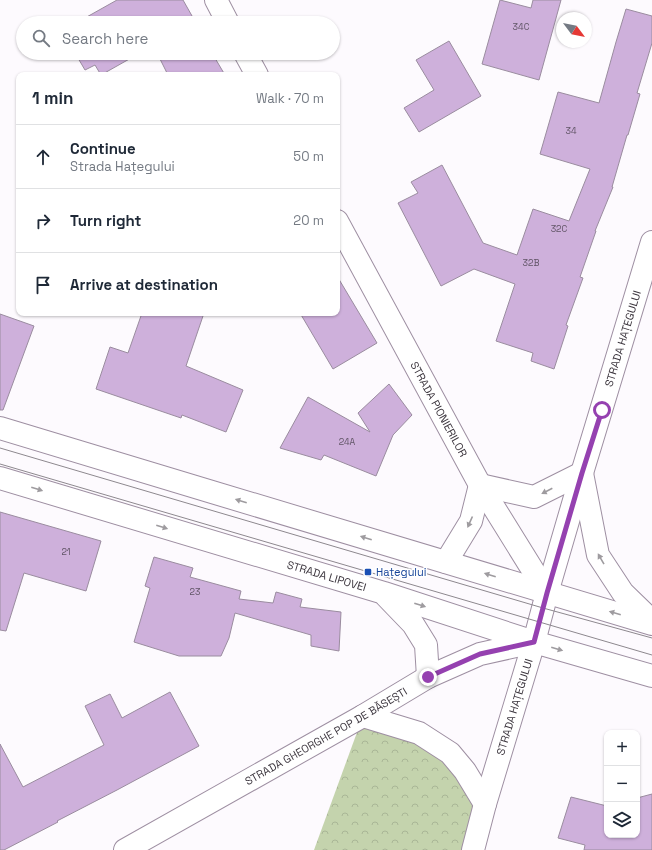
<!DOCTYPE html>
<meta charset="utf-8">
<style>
body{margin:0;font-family:"Space Grotesk",sans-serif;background:#f6f6f7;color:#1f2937}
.controls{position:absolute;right:12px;bottom:12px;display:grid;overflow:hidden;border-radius:8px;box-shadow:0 1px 3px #0004}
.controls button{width:36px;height:36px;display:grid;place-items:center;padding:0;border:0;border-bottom:1px solid #e0e1e3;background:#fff;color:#1f2937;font:20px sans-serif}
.compass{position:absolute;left:556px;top:12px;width:36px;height:36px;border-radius:50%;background:#fff;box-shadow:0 1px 3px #0004;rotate:122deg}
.stop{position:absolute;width:12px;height:12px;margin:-9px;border:3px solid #9541b0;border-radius:50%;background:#fff}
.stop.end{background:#9541b0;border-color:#fff;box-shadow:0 1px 4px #0008}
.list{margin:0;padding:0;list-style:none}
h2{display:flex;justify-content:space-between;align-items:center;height:52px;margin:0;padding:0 16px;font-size:17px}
h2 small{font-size:13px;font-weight:400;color:#747a83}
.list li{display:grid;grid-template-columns:26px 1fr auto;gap:12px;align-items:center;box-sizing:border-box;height:64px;padding:0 16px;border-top:1px solid #e0e1e3}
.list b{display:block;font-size:15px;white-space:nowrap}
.list p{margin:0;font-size:13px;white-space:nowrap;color:#747a83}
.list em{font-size:13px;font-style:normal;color:#747a83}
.icon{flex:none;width:22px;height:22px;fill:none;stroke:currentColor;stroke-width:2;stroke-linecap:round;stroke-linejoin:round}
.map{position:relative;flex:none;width:652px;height:850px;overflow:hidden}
.search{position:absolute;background:#fff;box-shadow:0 1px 3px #0004;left:16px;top:16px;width:324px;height:44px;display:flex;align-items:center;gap:10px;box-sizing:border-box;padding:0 14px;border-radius:22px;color:#747a83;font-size:15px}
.panel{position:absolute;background:#fff;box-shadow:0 1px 3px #0004;left:16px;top:72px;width:324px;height:244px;border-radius:8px}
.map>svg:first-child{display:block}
.forest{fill:url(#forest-crowns)}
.building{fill:#ceb0db;stroke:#9a8c9f}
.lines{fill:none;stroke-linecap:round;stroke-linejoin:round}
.minor-casing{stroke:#9e8fa2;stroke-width:24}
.tertiary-casing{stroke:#9e8fa2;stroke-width:24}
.minor{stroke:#fff;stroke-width:22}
.tertiary{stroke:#fff;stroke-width:22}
.tram{stroke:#8d888e;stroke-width:1}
.oneway{fill:#9e9b9f}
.route{stroke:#9541b0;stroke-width:5}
.transit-dot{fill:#1a4fb4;stroke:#fff;stroke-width:1.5}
.labels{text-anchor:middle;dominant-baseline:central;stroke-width:3;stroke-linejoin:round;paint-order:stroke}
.number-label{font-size:9px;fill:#615566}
.street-label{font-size:11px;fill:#3d373f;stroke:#fff}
.transit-label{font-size:11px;fill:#164399;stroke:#fff;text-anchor:start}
</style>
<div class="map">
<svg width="652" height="850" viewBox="0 0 652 850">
<defs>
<pattern id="forest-crowns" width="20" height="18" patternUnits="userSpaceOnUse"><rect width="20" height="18" fill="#c4d3ad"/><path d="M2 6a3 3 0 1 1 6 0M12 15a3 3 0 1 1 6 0" fill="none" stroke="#a9b696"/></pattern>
</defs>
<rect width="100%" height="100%" fill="#fdfafe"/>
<path class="forest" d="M 363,716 L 419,733 L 485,804 L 472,850 L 314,850 Z"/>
<g class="building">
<path d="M 117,0 L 183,0 L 196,23 L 76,23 Z"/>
<path d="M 500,0 L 531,8 L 533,0 L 561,0 L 539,80 L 482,64 Z"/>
<path d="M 626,9 L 652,16 L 652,43 L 637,93 L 640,94 L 628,135 L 627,135 L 612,187 L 613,187 L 595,231 L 596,231 L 580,277 L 583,278 L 566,325 L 568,326 L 554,369 L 531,361 L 533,353 L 496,341 L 515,284 L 474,269 L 441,286 L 398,203 L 418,193 L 411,182 L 442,165 L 483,243 L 517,255 L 533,209 L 569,221 L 590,169 L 540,154 L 558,92 L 599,103 L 616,42 Z"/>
<path d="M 449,41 L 481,96 L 419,132 L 404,108 L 434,90 L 416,60 Z"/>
<path d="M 75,53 L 140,53 L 101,75 L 95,65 L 85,70 Z"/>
<path d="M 157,53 L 212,53 L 225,75 L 168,75 Z"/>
<path d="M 337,276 L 377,343 L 333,369 L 300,313 L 337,313 Z"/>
<path d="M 142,313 L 204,313 L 186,366 L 243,390 L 226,432 L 182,415 L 181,418 L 96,389 L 110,347 L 128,353 Z"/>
<path d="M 0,314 L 34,326 L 3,410 L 0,410 Z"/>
<path d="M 389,384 L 412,415 L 393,435 L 376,476 L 324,455 L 321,460 L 280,448 L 308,397 L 370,432 L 358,413 Z"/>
<path d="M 0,512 L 101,541 L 86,591 L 24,573 L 6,631 L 0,630 Z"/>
<path d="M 154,557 L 193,568 L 190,577 L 241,591 L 239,599 L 273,603 L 276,592 L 302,599 L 300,607 L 341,612 L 339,651 L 311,646 L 311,635 L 235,613 L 229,638 L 221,656 L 179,656 L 134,642 L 150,588 L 145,586 Z"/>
<path d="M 170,692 L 199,746 L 117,790 L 57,821 L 58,822 L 4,850 L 0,850 L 0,744 L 23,787 L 104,745 L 85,706 L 110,694 L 122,718 Z"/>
<path d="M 652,794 L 652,850 L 584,850 L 585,845 L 558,838 L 571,797 L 607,806 L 607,835 L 637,835 L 637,798 Z"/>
</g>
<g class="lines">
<g class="minor-casing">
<g id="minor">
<path d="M 216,0 L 228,23"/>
<path d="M 245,53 L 257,75"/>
<path id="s1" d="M 337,221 L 480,485 L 547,593"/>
<path d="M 363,716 L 419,733 L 450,753 L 465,771 L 485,804"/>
<path id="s2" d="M 125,850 L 363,716 L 428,677 L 480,654 L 534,642"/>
<path id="s3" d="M 473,850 L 485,804 L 534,642 L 547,593 L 582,473 L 652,242"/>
</g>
</g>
<g class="tertiary-casing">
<g id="tertiary">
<path d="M 0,428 L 212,492 L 652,624"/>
<path id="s4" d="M 0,478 L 384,593 L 534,642 L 652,676"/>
<path d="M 446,562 L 471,521 L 480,485 L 534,497 L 582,473 L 598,555 L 623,593 L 652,621"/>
<path d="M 386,596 L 413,624 L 426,645 L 428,677"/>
</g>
</g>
<use href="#minor" class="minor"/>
<use href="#tertiary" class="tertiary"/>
<g class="tram">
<path d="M 0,448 L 543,608 L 652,638"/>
<path d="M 0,464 L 652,655"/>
</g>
</g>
<defs><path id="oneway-solid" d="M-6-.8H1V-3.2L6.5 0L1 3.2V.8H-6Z"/></defs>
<g class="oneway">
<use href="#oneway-solid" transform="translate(37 489) rotate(17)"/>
<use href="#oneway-solid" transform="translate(547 491) rotate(153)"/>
<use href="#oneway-solid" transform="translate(241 501) rotate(-163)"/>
<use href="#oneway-solid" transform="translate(470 522) rotate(114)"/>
<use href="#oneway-solid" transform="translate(162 527) rotate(17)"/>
<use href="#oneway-solid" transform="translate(366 538) rotate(-163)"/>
<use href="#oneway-solid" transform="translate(601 559) rotate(-120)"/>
<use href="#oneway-solid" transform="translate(490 575) rotate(-163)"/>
<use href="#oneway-solid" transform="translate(420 605) rotate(18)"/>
<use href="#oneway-solid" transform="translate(615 613) rotate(-164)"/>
<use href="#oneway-solid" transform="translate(557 649) rotate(16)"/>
</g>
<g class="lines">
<path class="route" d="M 428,677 L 480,654 L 534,642 L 547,593 L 582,473 L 602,410"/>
</g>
<rect class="transit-dot" x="364" y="568" width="8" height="8" rx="2"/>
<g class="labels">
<g class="number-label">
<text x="521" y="27">34C</text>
<text x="571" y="131">34</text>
<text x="559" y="229">32C</text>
<text x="531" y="263">32B</text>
<text x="347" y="442">24A</text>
<text x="66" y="552">21</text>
<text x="195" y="592">23</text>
</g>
<g class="street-label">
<text stroke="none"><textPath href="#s3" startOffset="533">STRADA HAȚEGULUI</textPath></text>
<text stroke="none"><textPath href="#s1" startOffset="214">STRADA PIONIERILOR</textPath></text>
<text stroke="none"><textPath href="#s4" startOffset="341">STRADA LIPOVEI</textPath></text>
<text stroke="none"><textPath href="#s3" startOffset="149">STRADA HAȚEGULUI</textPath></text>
<text stroke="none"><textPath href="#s2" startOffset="231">STRADA GHEORGHE POP DE BĂSEȘTI</textPath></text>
</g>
<g class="transit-label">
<text x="376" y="572">Hațegului</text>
</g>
</g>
</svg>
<div class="controls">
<button>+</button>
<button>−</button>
<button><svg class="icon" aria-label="layers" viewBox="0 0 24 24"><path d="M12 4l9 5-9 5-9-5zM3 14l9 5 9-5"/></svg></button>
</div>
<svg class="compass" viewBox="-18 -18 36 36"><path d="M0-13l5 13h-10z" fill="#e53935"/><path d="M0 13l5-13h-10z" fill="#747a83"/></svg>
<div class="stop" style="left:602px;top:410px"></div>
<div class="stop end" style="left:428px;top:677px"></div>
<div class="search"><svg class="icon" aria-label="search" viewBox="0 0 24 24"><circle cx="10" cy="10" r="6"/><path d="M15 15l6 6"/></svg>Search here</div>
<section class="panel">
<h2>1 min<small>Walk · 70 m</small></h2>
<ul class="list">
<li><svg class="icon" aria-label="ahead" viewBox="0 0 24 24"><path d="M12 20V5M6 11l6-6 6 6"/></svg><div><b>Continue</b><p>Strada Hațegului</p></div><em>50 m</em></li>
<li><svg class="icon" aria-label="right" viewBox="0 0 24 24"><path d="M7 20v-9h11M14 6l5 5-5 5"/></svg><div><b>Turn right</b></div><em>20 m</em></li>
<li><svg class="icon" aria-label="arrive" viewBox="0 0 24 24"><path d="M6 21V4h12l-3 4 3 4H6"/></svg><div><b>Arrive at destination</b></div></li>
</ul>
</section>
</div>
